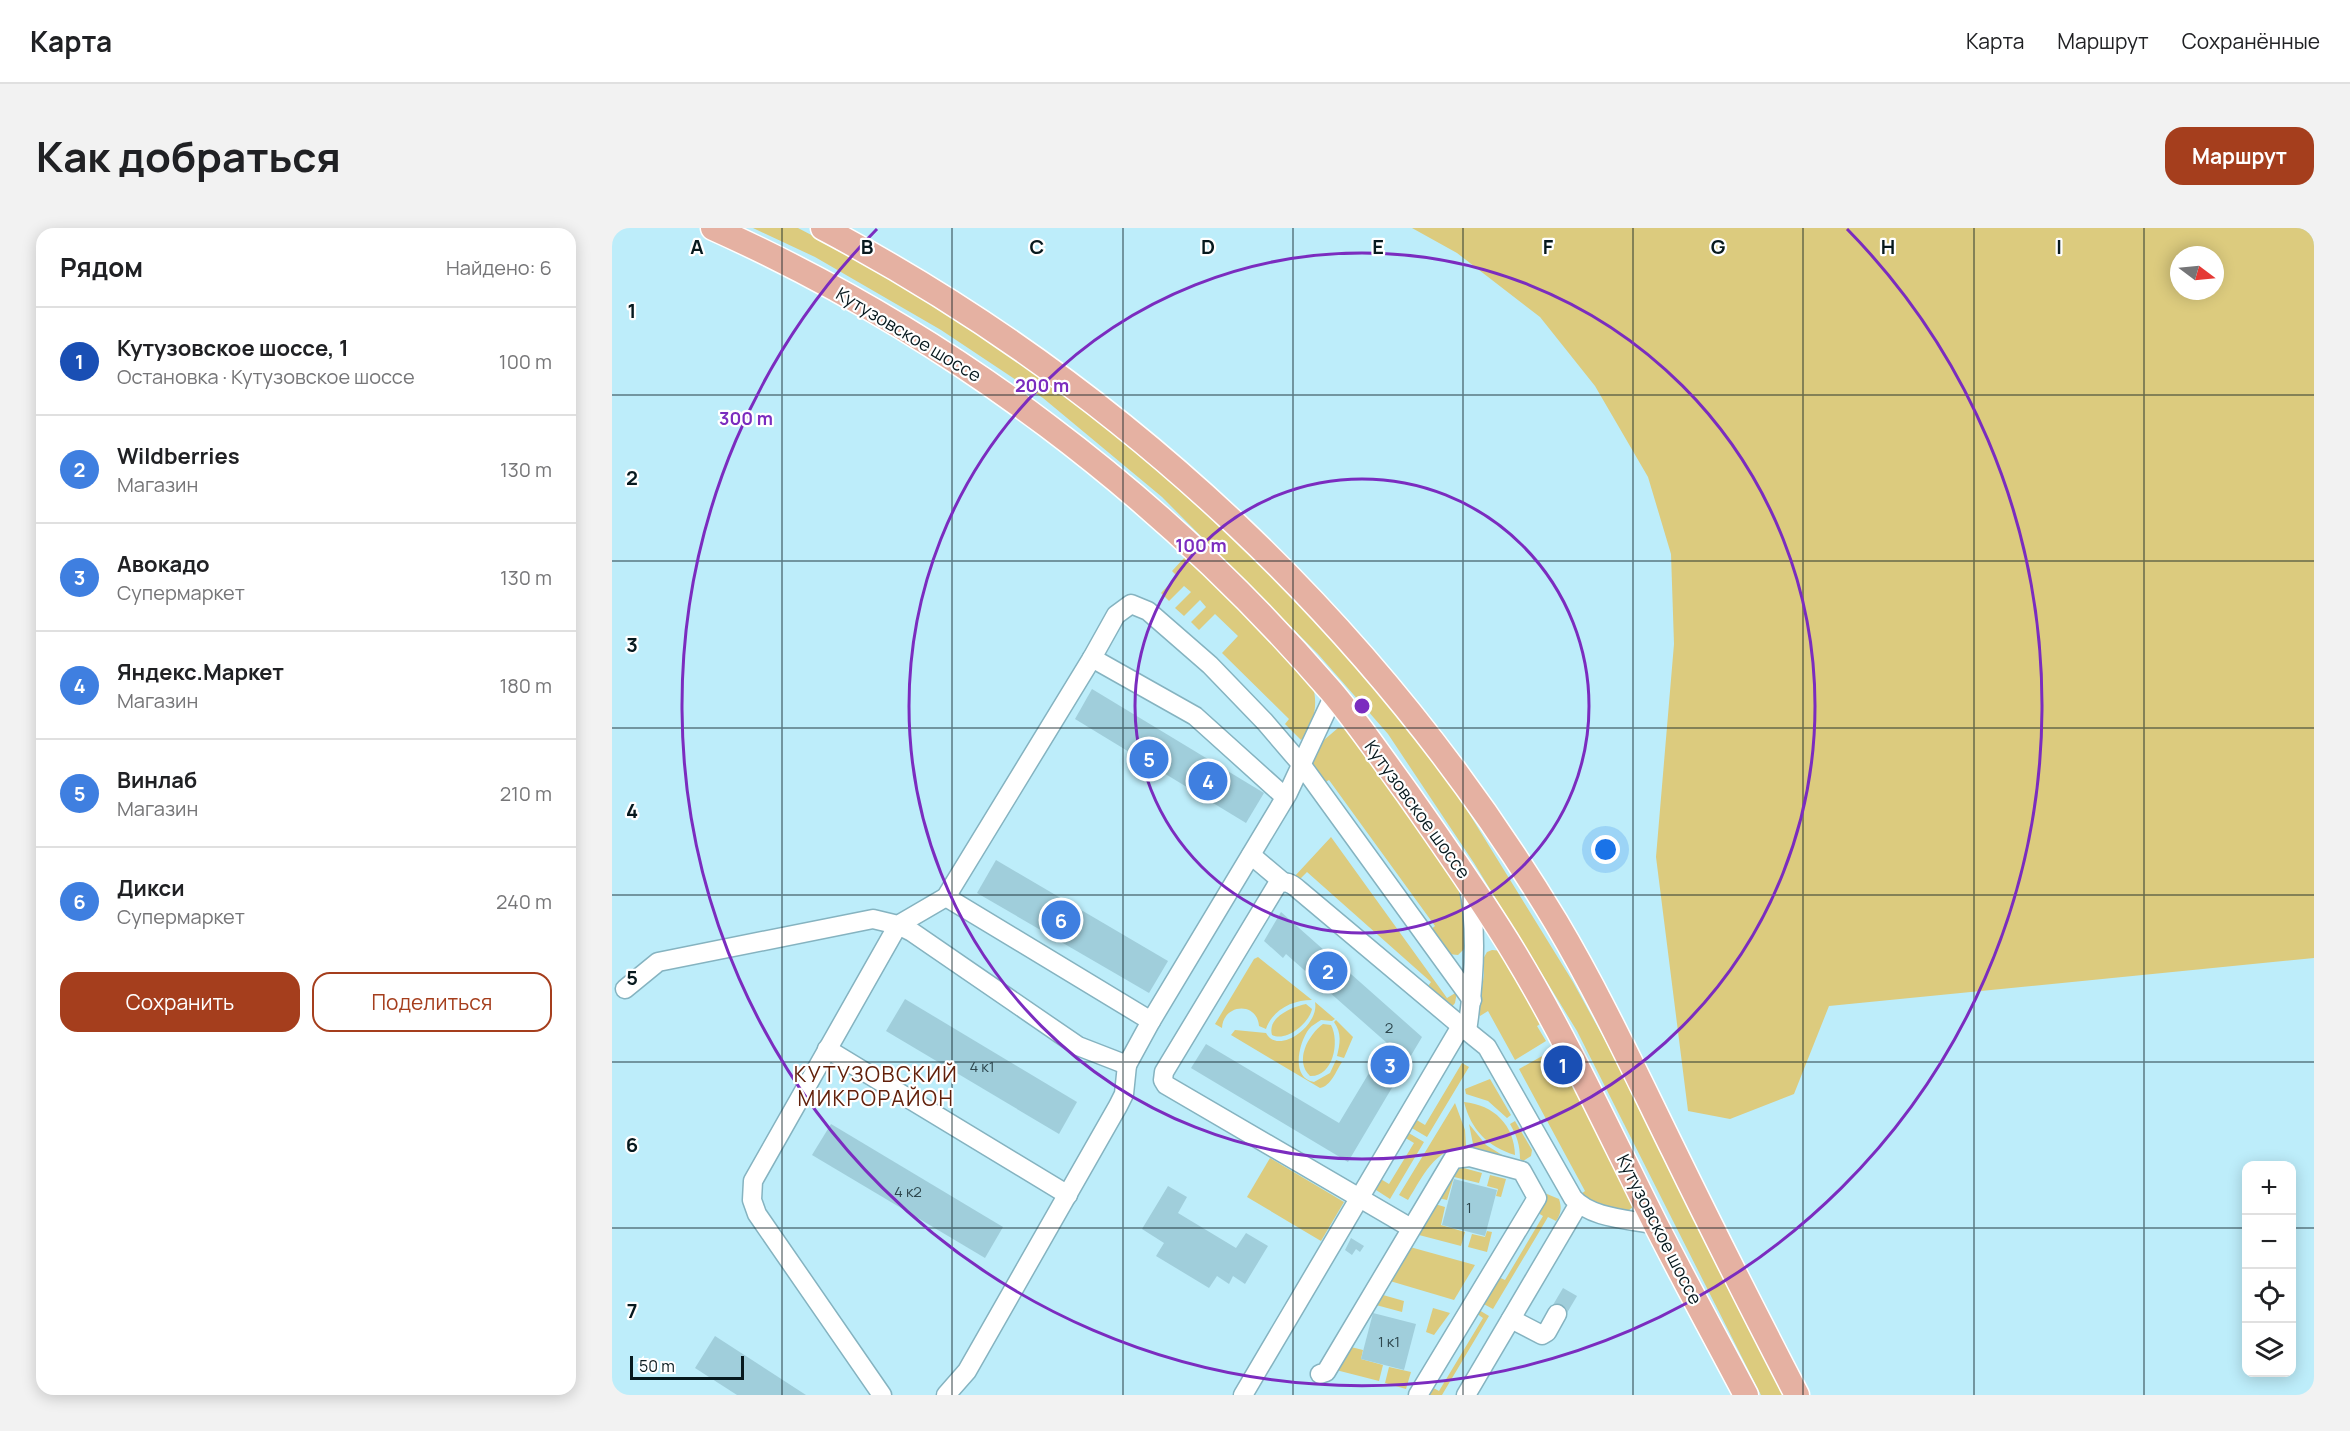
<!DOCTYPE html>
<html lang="ru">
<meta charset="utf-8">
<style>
body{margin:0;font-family:Manrope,sans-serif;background:#f2f2f2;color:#202124}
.controls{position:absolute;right:18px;bottom:18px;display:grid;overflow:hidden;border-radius:12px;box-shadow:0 3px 15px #0003}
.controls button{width:54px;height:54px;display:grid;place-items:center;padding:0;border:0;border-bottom:2px solid #e0e0e0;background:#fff;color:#202124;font:30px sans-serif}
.compass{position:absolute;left:1558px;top:18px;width:54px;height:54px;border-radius:50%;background:#fff;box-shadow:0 3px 15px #0003;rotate:106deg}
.scale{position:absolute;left:18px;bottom:15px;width:114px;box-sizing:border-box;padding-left:6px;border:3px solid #07191e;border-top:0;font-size:16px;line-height:21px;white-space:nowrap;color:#07191e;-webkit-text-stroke:4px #fff;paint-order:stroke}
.you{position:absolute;left:994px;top:622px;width:21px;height:21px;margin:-15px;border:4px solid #fff;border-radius:50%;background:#1a73e8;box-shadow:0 0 0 9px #1a73e833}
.badge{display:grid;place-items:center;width:39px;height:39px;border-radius:50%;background:#a53e1d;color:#fff;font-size:20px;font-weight:700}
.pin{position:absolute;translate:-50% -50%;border:3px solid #fff;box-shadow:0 2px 6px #0006}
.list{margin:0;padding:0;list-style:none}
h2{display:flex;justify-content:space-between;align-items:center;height:78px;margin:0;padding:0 24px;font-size:26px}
h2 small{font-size:20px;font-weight:400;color:#757577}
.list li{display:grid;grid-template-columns:39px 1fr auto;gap:18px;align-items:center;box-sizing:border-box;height:108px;padding:0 24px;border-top:2px solid #e0e0e0}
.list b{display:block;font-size:22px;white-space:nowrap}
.list p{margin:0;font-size:20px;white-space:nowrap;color:#757577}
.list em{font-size:20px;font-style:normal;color:#757577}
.actions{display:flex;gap:12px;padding:18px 24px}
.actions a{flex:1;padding:14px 0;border:2px solid #a53e1d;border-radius:18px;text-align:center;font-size:21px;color:#a53e1d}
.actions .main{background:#a53e1d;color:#fff}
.icon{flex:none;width:33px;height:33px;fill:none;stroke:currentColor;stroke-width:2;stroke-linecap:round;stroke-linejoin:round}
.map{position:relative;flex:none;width:1702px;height:1167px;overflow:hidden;border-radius:18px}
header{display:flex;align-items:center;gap:36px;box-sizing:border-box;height:84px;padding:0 30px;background:#fff;border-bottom:2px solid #e0e0e0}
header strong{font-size:28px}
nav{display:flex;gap:33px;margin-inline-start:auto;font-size:21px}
.intro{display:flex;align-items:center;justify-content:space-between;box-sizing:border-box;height:144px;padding:0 36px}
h1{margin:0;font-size:42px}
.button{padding:15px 27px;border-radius:18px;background:#a53e1d;color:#fff;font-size:21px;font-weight:700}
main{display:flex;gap:36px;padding:0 36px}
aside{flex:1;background:#fff;border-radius:18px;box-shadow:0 3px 15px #0003}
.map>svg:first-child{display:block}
.green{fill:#dccb7e;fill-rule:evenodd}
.building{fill:#a0cedb}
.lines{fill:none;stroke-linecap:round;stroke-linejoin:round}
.minor-casing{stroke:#85b3c0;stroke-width:21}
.major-casing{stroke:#fff;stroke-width:27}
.minor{stroke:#fff;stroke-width:18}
.major{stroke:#e5b1a2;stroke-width:24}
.grid{fill:none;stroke:#07191e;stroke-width:1.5;stroke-opacity:0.55}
.ring{fill:none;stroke:#7b2cbf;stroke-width:3}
.labels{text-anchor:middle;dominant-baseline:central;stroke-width:4.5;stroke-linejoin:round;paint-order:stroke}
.number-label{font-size:15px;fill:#2d464d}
.street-label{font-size:18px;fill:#07191e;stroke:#fff}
.quarter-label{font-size:21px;letter-spacing:1.5px;fill:#62200b;stroke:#fff}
.grid-label{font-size:20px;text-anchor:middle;font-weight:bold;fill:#07191e;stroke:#fff;stroke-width:4.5;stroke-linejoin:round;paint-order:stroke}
.centre{fill:#7b2cbf;stroke:#fff;stroke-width:3}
.ring-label{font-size:18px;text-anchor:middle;font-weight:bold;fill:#7b2cbf;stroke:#fff;stroke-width:4.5;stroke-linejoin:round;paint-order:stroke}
</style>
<header>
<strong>Карта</strong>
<nav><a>Карта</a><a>Маршрут</a><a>Сохранённые</a></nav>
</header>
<div class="intro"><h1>Как добраться</h1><a class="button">Маршрут</a></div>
<main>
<aside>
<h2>Рядом<small>Найдено: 6</small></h2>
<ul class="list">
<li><span class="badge" style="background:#1a4fb4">1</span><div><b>Кутузовское шоссе, 1</b><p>Остановка · Кутузовское шоссе</p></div><em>100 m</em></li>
<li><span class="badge" style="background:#3f7fe0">2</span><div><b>Wildberries</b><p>Магазин</p></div><em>130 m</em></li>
<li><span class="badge" style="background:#3f7fe0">3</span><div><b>Авокадо</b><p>Супермаркет</p></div><em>130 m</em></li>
<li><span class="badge" style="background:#3f7fe0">4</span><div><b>Яндекс.Маркет</b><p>Магазин</p></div><em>180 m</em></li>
<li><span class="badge" style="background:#3f7fe0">5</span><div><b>Винлаб</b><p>Магазин</p></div><em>210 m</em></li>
<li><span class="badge" style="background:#3f7fe0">6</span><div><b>Дикси</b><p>Супермаркет</p></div><em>240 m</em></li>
</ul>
<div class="actions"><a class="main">Сохранить</a><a>Поделиться</a></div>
</aside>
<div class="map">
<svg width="1702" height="1167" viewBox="0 0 1702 1167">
<rect width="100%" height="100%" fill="#bdedfa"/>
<g class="green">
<path d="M 141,0 L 186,0 L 272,45 L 417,139 L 515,215 L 682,365 L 775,467 L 850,574 L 961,754 L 1047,911 L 1175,1167 L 1149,1167 L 965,803 L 862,635 L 776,506 L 706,426 L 550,269 L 431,170 L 329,102 L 203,29 Z"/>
<path d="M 800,0 L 1702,0 L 1702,730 L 1217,778 L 1182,866 L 1118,891 L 1076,883 L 1044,629 L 1062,416 L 1059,326 L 1036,249 L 983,158 L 928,89 L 845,25 ZM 1567,27 L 1603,27 L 1603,63 L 1567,63 Z"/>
<path d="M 573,329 L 620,371 L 700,457 C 707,474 702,499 689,512 L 673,496 L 677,491 L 610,425 L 626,408 L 603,386 L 587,402 L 579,394 L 594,379 L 588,372 L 572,388 L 563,380 L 579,364 L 572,358 L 557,373 L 549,365 L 565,348 L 560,343 Z"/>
<path d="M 726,500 L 737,501 L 850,654 L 855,698 L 853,720 L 846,727 L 836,726 L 817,703 L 823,698 L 717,552 L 712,555 L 698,539 L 712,512 Z"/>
<path d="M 719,609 L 835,770 L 845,764 L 843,775 L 839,780 L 814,761 L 819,754 L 695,644 L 686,653 L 682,649 Z"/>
<path d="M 880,722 L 891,723 L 930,795 L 925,798 L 934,813 L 903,832 L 876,783 L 868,788 L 866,785 L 872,747 L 871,731 L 875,724 Z"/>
<path d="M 646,729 L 700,772 C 681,772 661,781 654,801 L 647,798 C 645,773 611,776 610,800 L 603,796 L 642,731 Z"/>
<path d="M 703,774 L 723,791 L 720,793 L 709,792 C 705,795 700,797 697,801 C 687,814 678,850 702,854 L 718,845 L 724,832 L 730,834 C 724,843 719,858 708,860 L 619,807 L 623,802 L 654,805 C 666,828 708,797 703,774 Z"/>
<path d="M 694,776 L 700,781 C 697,795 675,814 660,807 C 655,789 680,779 694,776 Z"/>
<path d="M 724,792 L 741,809 L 732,830 L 725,828 C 728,816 730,805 722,794 Z"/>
<path d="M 711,796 L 719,797 C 728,814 721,849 698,848 C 682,833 696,807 711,796 Z"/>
<path d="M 932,827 L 941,847 L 947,843 L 954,857 L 963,852 L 1022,978 L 1016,983 L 993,981 L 968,967 L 973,963 L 907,841 Z"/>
<path d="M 850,835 L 857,839 L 815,909 L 798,899 L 803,891 L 813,897 Z"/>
<path d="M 878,851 L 899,887 L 895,890 L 876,873 L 854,866 L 853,861 Z"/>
<path d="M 852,874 C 882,877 902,897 903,927 C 876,919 859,902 852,874 Z"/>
<path d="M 843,875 L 853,902 L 854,918 C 821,922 812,947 796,972 L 787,967 Z"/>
<path d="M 903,893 L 920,922 L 919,928 L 911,933 L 908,931 C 908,917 905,908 898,896 Z"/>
<path d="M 857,896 L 874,917 L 895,930 L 862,921 Z"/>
<path d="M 795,904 L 812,914 L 778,971 L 761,960 L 767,950 L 777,956 L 802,915 L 792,909 Z"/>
<path d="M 658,930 L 732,974 L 709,1013 L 635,969 Z"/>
<path d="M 848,939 L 870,945 L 867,955 L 842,949 L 835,972 L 826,970 L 844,940 Z"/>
<path d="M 878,947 L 894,951 L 889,969 L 884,968 L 886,961 L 875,958 Z"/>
<path d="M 935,966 L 947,971 C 950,980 949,986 944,993 L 936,989 L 881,1081 L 866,1073 L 882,1047 L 893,1052 L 931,988 L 921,982 L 929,969 Z"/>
<path d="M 823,976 L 833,979 L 829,997 L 853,1004 L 849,1018 L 807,1007 L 809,999 Z"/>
<path d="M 875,1003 L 880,1004 L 875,1024 L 856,1019 L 860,1006 L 873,1009 Z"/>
<path d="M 798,1019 L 863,1037 L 842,1072 L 778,1053 Z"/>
<path d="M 771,1067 L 792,1073 L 790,1084 L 764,1077 Z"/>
<path d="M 862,1079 L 877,1088 L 830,1167 L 810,1167 L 816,1157 L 827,1163 L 871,1090 L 861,1083 Z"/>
<path d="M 821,1080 L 838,1085 L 822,1107 L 814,1104 Z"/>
<path d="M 739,1119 L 751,1122 L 749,1131 L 771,1137 L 767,1153 L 724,1142 Z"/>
<path d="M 777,1139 L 799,1144 L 794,1161 L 773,1155 Z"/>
</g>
<g class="building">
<path d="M 480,461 L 652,565 L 634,595 L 463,491 Z"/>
<path d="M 384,632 L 556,733 L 537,765 L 365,665 Z"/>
<path d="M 669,684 L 810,809 L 736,934 L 579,840 L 594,816 L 727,895 L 775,815 L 674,726 L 671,730 L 652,713 Z"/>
<path d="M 293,771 L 465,874 L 447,906 L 274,803 Z"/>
<path d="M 219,896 L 391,999 L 373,1030 L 200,927 Z"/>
<path d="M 842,951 L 885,962 L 873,1008 L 830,997 Z"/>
<path d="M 556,958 L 575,969 L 566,985 L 624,1020 L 634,1005 L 656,1018 L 633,1056 L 621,1048 L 617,1056 L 605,1048 L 597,1060 L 544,1028 L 552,1015 L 530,1001 Z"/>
<path d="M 739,1010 L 752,1018 L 748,1024 L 744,1021 L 740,1027 L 733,1022 Z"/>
<path d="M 951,1060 L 965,1068 L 952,1090 L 938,1082 Z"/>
<path d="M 761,1085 L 804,1096 L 792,1142 L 749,1131 Z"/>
<path d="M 103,1108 L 194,1167 L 125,1167 L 83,1140 Z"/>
</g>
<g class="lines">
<g class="minor-casing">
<g id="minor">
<path d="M 480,430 L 583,488 L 673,569"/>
<path d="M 639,627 L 671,654"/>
<path d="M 334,669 L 539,793"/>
<path d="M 13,761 L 46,734 L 261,691 L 286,697 L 334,669 L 480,430 L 504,387 L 519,376 L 536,383 L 598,437 L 653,494 L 689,536 L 860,772"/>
<path d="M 855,803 C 862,756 866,701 856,655"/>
<path d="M 215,821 L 456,967"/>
<path d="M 799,1000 L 554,857 L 551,852 L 552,844 L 665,657 C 674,652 679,655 687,662 L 849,798"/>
<path d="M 899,1091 L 930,1107 L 935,1104 L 945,1086"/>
<path d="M 708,1146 L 714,1144 L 841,931 L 858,929 L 910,943 L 925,970 L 806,1167"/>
<path d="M 270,1167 L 145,986 L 140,972 L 141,953 L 286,697 L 300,704 L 466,818 L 515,837 L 539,793 L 676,565 L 722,467"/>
<path d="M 334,1167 L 355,1143 L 506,878 L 512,866 L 515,837"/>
<path d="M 631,1167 L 849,798 L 875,819 L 961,970 C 980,991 1018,991 1045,997"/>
<path d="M 854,1167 L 966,977"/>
</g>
</g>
<g class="major-casing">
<g id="major">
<path d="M 101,0 C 339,107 549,266 719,463 C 747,496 771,532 796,566 C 833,619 870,671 903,726 C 956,814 998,906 1044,997 C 1073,1054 1104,1110 1134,1167"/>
<path d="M 211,0 C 513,160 768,401 944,694 C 988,768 1024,846 1062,923 C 1102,1005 1143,1086 1185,1167"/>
</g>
</g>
<use href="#minor" class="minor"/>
<use href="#major" class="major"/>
</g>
<path class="grid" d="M 170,0 L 170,1167M 340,0 L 340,1167M 511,0 L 511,1167M 681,0 L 681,1167M 851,0 L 851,1167M 1021,0 L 1021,1167M 1191,0 L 1191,1167M 1362,0 L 1362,1167M 1532,0 L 1532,1167M 0,167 L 1702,167M 0,333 L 1702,333M 0,500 L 1702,500M 0,667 L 1702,667M 0,834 L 1702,834M 0,1000 L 1634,1000M 1680,1000 L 1702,1000"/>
<g class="ring">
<circle cx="750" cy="478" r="227"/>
<circle cx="750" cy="478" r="453"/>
<path d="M1235 1A680 680 0 1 1 265 1"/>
</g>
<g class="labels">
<g class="number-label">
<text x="777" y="799">2</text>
<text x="370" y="838">4 к1</text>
<text x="296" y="963">4 к2</text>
<text x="857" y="979">1</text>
<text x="777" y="1113">1 к1</text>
</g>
<g class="street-label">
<text transform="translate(297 106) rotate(31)">Кутузовское шоссе</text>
<text transform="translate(806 581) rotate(54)">Кутузовское шоссе</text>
<text transform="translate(1048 1001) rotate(63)">Кутузовское шоссе</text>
</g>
<g class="quarter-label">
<text x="264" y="846">КУТУЗОВСКИЙ<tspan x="264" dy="24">МИКРОРАЙОН</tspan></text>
</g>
</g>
<g class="grid-label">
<text x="85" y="26">A</text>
<text x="255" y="26">B</text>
<text x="425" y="26">C</text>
<text x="596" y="26">D</text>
<text x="766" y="26">E</text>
<text x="936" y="26">F</text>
<text x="1106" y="26">G</text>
<text x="1276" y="26">H</text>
<text x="1447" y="26">I</text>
<text x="20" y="90">1</text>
<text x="20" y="257">2</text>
<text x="20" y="424">3</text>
<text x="20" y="590">4</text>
<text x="20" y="757">5</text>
<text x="20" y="924">6</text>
<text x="20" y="1090">7</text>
</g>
<circle cx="750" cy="478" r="9" class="centre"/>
<g class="ring-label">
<text x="430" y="164">200 m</text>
<text x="134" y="197">300 m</text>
<text x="589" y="324">100 m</text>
</g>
</svg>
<div class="controls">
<button>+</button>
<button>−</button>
<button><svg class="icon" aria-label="locate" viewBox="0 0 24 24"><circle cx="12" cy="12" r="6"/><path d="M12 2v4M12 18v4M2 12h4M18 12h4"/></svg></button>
<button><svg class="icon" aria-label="layers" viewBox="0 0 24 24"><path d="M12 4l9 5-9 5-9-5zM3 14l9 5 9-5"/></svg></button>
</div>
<svg class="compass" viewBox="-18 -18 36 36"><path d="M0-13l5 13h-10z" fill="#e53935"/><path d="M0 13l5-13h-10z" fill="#757577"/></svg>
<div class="scale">50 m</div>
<div class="you"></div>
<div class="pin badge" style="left:951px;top:837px;background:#1a4fb4">1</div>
<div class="pin badge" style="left:716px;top:743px;background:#3f7fe0">2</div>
<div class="pin badge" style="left:778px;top:837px;background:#3f7fe0">3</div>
<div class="pin badge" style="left:596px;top:553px;background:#3f7fe0">4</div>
<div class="pin badge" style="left:537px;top:531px;background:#3f7fe0">5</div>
<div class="pin badge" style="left:449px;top:692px;background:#3f7fe0">6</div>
</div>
</main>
